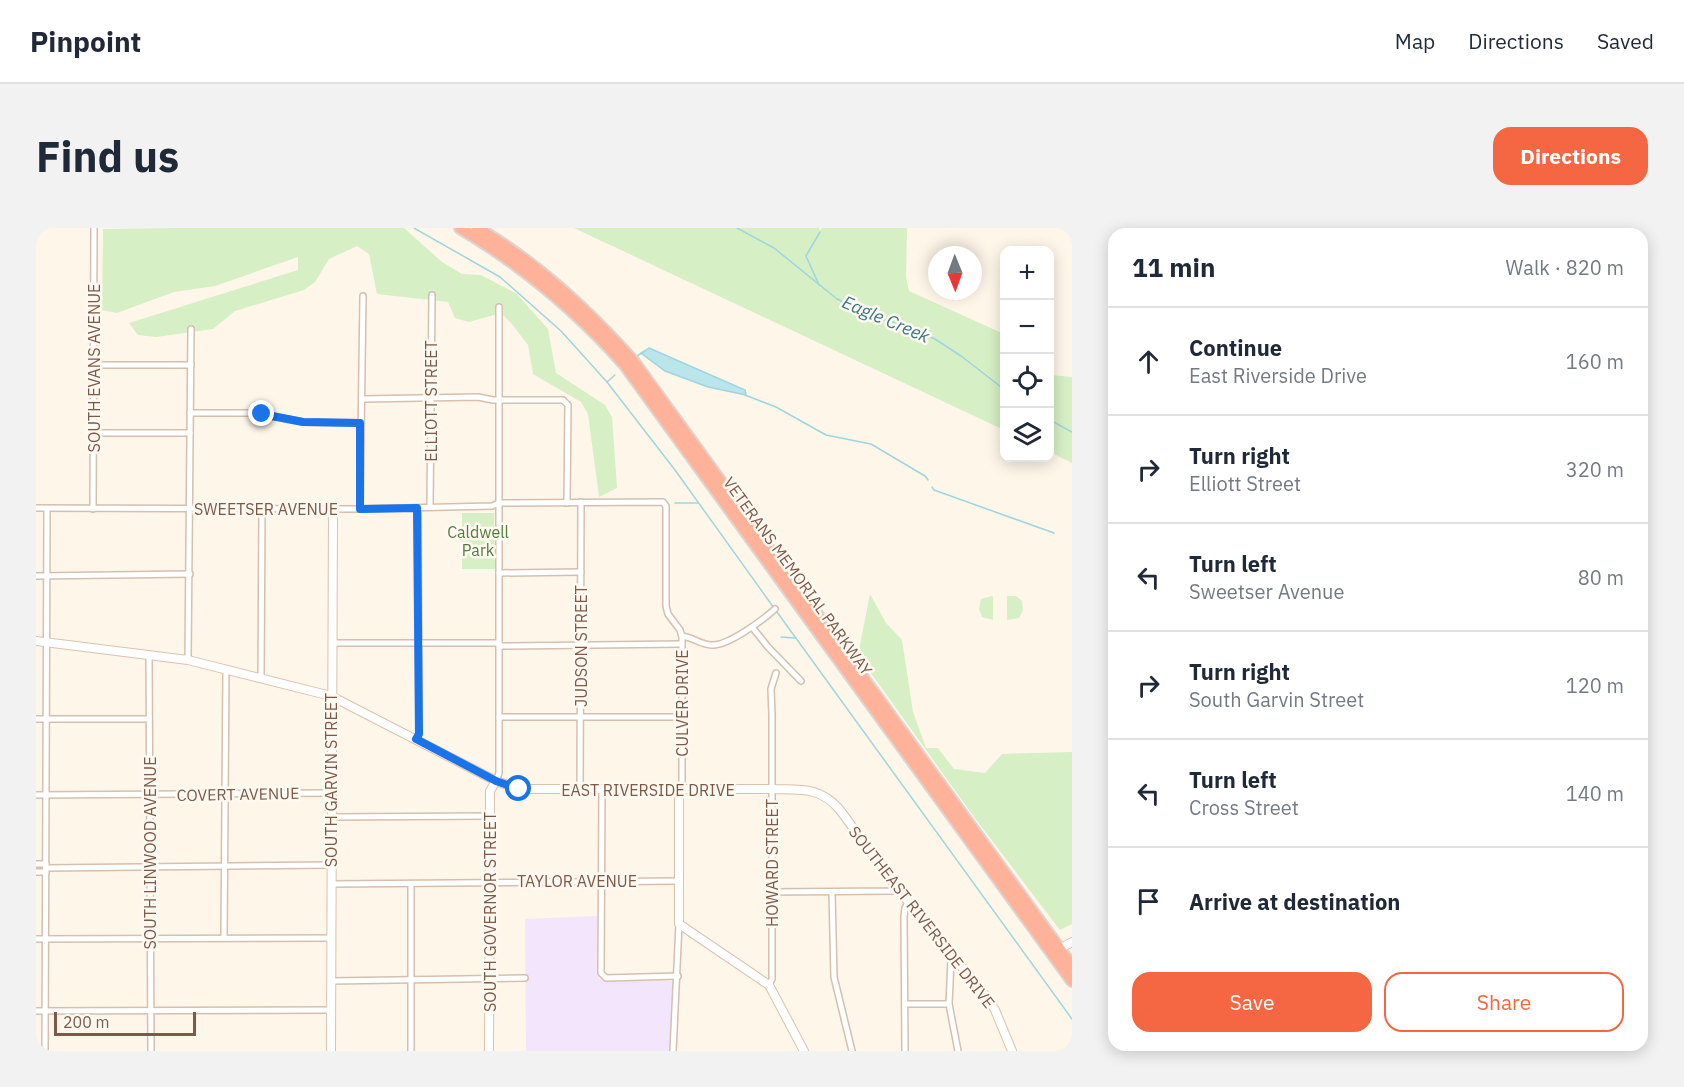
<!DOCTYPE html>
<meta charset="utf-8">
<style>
body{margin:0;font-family:"IBM Plex Sans",sans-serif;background:#f2f2f3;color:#1f2937}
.controls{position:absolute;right:18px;top:18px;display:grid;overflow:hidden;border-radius:12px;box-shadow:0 3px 15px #0003}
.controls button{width:54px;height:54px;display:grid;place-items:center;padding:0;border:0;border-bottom:2px solid #e0e1e3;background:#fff;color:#1f2937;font:30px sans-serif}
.compass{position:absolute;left:892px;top:18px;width:54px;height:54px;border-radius:50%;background:#fff;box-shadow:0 3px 15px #0003;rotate:179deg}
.scale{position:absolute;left:18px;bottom:15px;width:142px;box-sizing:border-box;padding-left:6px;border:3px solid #7d5a48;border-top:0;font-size:16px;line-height:21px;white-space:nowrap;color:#7d5a48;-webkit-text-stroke:4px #fff9f1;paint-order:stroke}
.stop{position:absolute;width:18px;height:18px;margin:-14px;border:4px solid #1a73e8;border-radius:50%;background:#fff}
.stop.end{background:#1a73e8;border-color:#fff;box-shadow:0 2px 6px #0008}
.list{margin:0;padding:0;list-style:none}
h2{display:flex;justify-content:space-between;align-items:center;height:78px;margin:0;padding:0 24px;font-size:26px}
h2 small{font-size:20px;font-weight:400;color:#747a83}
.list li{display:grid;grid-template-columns:39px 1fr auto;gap:18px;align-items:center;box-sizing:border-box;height:108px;padding:0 24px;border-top:2px solid #e0e1e3}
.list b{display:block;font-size:22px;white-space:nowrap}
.list p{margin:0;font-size:20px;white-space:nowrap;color:#747a83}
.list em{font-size:20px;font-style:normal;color:#747a83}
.actions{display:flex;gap:12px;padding:18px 24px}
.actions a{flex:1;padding:14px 0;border:2px solid #f46742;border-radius:18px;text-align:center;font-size:21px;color:#f46742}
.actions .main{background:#f46742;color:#fff}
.icon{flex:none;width:33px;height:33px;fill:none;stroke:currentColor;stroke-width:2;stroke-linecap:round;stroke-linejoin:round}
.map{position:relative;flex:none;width:1036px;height:823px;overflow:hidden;border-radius:18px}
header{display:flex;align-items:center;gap:36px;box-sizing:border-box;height:84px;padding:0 30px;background:#fff;border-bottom:2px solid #e0e1e3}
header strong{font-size:28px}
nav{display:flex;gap:33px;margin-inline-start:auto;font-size:21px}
.intro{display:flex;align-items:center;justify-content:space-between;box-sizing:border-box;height:144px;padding:0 36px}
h1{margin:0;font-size:42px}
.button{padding:15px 27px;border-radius:18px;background:#f46742;color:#fff;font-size:21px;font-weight:700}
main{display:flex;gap:36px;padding:0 36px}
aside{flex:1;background:#fff;border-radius:18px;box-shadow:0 3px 15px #0003}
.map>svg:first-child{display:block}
.education{fill:#f3e5fb}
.green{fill:#d6efc4}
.water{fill:#bae5eb;stroke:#9fd5de;stroke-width:1.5}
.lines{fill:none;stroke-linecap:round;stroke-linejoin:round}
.stream{stroke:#9fd5de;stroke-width:1.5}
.street-casing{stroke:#d5bfaf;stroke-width:8}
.secondary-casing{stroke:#dbc1ae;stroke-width:10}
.highway-casing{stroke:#ddd4cf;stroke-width:14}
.street{stroke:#fff;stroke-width:5}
.secondary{stroke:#fff;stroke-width:8}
.highway{stroke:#feb29a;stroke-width:10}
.route{stroke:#1a73e8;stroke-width:8}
.labels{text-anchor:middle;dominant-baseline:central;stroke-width:5;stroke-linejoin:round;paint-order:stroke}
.street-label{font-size:16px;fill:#7d5a48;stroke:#fff9f1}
.park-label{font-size:16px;fill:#517d3c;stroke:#fff9f1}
.water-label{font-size:18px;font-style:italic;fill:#3a7883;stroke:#fff9f1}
</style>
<header>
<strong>Pinpoint</strong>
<nav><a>Map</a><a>Directions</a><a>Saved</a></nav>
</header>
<div class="intro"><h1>Find us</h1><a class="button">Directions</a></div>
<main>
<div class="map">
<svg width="1036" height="823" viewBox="0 0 1036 823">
<rect width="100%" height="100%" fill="#fef6e9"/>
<path class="education" d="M 561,688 L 563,751 L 636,753 L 636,823 L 490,823 L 489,691 Z"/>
<g class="green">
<path d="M 139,0 L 368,0 L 406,34 L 426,46 L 445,47 L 481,66 L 512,101 L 520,145 L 569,177 L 576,189 L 581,260 L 563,269 L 552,186 L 545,174 L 497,146 L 492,117 L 475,95 L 465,85 L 433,94 L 419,90 L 412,74 L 341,66 L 333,26 L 321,18 L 293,31 L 279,54 L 268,62 L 199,83 L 177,101 L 120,109 L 102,107 L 93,95 L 262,42 L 262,29 L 179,58 L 138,64 L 81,85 L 66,82 L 67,1 Z"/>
<path d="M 538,0 L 783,0 L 784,3 L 786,0 L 871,0 L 870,49 L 873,63 L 968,106 L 968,202 Z"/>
<path d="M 1014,147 L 1036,149 L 1036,235 L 1014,224 Z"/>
<path d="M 426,285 L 458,285 L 459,341 L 426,341 Z"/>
<path d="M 834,366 L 850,395 L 866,412 L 877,484 L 890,520 L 902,520 L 918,541 L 949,545 L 966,526 L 1036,524 L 1036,696 L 1024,702 L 938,589 L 822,427 Z"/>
<path d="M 956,368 L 957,369 L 957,392 L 946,389 L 943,381 L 945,371 Z"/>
<path d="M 971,368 L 980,368 L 986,373 L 987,382 L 983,390 L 971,392 Z"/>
</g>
<path class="water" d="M 613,120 L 709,162 L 710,167 L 672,159 L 629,143 L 605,125 Z"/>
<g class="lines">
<g class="stream">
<path d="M 378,0 L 464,49 L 525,103 L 571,154 L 639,242 L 738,380"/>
<path d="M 701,0 L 738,20 L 801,71 L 838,89 L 868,97 L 899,111 L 925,128 L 969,162"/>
<path d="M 783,57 L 770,28 L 784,4"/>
<path d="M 601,128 L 609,123"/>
<path d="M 571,154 L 579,147"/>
<path d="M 709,167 L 740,179 L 790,207 L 835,216 L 889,248 L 892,252"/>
<path d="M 1014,192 L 1036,204"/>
<path d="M 896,259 L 898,262 L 1018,305"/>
<path d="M 639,275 L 662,275"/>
<path d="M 741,384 L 1036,791"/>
<path d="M 745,409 L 759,410"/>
</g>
<g class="street-casing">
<g id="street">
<path d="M 58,137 L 155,137"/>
<path d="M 327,171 L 442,169 L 457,172 L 527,172 L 532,177 L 531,275"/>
<path d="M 154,185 L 217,185 L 267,194 L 324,195"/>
<path d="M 57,205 L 154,205"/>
<path d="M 394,279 L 396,67"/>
<path d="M 0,280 L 324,281 L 456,278 L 463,275 L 627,274 L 630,278 L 630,378 L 632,386 L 644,402 L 646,409 L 646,562"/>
<path d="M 57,281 L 58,0"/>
<path d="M 324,281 L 327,68"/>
<path d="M 463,345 L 545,344"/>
<path d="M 0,348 L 154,346"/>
<path d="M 716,399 L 732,419 L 765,453"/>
<path d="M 646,408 C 656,409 667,418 677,417 C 693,417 727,392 739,381"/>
<path d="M 296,415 L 463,415"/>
<path d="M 463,418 L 646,416"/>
<path d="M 113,427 L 115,823"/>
<path d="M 152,432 L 155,101"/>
<path d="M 225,450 L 226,281"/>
<path d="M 463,489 L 645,489"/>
<path d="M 0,491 L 113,491"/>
<path d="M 380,511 L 383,506 L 382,280"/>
<path d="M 460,553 L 463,545 L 463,79"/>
<path d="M 544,562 L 545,274"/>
<path d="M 566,562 L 565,745 L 570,750 L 642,748"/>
<path d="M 0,567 L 295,565"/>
<path d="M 295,589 L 454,588"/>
<path d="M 0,636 L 10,636"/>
<path d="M 10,640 L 295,637"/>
<path d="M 0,644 L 10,644"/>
<path d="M 295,656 L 644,653"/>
<path d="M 737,664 L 856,663 L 861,660"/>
<path d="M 796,664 L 798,749 L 816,823"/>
<path d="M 188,710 L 190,441"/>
<path d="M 0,711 L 295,710"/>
<path d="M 918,730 L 915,733 L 913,776 L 922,823"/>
<path d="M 295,753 L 489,750"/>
<path d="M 733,757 L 736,751 L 736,487 L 735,461 L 740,445"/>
<path d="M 869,776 L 913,776"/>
<path d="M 0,783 L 294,782"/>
<path d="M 9,823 L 11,281"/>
<path d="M 375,823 L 375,656"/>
<path d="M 637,823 L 643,696"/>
<path d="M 869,823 L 868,689 L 869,680 L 872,674"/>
</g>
</g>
<g class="secondary-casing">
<g id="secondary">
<path d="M 0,413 L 152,432 L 295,468 L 460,553 L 483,561 L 736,561 C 764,562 784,558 804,582 L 861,660 L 953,772 L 959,782 L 976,823"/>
<path d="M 643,562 L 643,696 L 733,757 L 768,823"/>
<path d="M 1020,723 L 1036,714"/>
<path d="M 295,823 L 297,280"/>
<path d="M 453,823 L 454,563 L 460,553"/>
</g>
</g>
<g class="highway-casing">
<g id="highway">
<path d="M 424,0 C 486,37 540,82 588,136 L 1036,753"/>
<path d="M 441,0 C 501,35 552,82 598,134 L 1036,738"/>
</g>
</g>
<use href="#street" class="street"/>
<use href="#secondary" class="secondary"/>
<use href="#highway" class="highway"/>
</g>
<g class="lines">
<path class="route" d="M 226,186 L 267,194 L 324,195 L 324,281 L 381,280 L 383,506 L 380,511 L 460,553 L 483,561"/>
</g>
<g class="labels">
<g class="street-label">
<text transform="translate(58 140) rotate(-90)">SOUTH EVANS AVENUE</text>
<text transform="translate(395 173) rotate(-90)">ELLIOTT STREET</text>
<text x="230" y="281">SWEETSER AVENUE</text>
<text transform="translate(762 348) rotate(54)">VETERANS MEMORIAL PARKWAY</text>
<text transform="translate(545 418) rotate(-90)">JUDSON STREET</text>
<text transform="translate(646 475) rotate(-90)">CULVER DRIVE</text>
<text transform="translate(295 552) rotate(-90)">SOUTH GARVIN STREET</text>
<text x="612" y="562">EAST RIVERSIDE DRIVE</text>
<text transform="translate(202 566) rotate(-1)">COVERT AVENUE</text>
<text transform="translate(114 625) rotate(-90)">SOUTH LINWOOD AVENUE</text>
<text transform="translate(736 635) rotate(-90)">HOWARD STREET</text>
<text x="541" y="653">TAYLOR AVENUE</text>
<text transform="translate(454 684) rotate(-90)">SOUTH GOVERNOR STREET</text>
<text transform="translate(886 689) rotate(52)">SOUTHEAST RIVERSIDE DRIVE</text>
</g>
<g class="park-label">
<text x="442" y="304">Caldwell<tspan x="442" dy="18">Park</tspan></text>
</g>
<g class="water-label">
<text transform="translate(850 91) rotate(23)">Eagle Creek</text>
</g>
</g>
</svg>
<div class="controls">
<button>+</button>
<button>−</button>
<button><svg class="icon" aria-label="locate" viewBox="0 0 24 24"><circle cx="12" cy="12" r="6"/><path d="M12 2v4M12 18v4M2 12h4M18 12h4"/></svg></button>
<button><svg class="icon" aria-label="layers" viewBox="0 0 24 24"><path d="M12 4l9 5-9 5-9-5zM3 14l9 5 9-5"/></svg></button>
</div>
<svg class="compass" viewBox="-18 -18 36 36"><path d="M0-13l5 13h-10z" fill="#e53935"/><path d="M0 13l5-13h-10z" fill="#747a83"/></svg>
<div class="scale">200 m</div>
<div class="stop" style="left:483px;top:561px"></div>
<div class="stop end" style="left:226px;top:186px"></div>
</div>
<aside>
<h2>11 min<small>Walk · 820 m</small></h2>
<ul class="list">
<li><svg class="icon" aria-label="ahead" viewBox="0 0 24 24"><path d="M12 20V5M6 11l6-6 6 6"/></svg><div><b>Continue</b><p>East Riverside Drive</p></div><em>160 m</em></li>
<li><svg class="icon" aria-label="right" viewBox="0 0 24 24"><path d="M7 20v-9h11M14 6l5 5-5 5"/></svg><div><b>Turn right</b><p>Elliott Street</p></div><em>320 m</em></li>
<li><svg class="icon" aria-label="left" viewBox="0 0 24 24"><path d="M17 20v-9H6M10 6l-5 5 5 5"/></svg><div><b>Turn left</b><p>Sweetser Avenue</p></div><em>80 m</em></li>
<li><svg class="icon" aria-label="right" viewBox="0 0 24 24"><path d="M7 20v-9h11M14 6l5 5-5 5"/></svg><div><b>Turn right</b><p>South Garvin Street</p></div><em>120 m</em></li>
<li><svg class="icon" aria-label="left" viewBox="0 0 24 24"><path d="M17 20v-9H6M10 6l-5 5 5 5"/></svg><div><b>Turn left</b><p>Cross Street</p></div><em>140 m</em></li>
<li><svg class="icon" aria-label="arrive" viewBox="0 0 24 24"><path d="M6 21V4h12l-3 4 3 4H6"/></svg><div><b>Arrive at destination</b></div></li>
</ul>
<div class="actions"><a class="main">Save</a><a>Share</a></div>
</aside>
</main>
